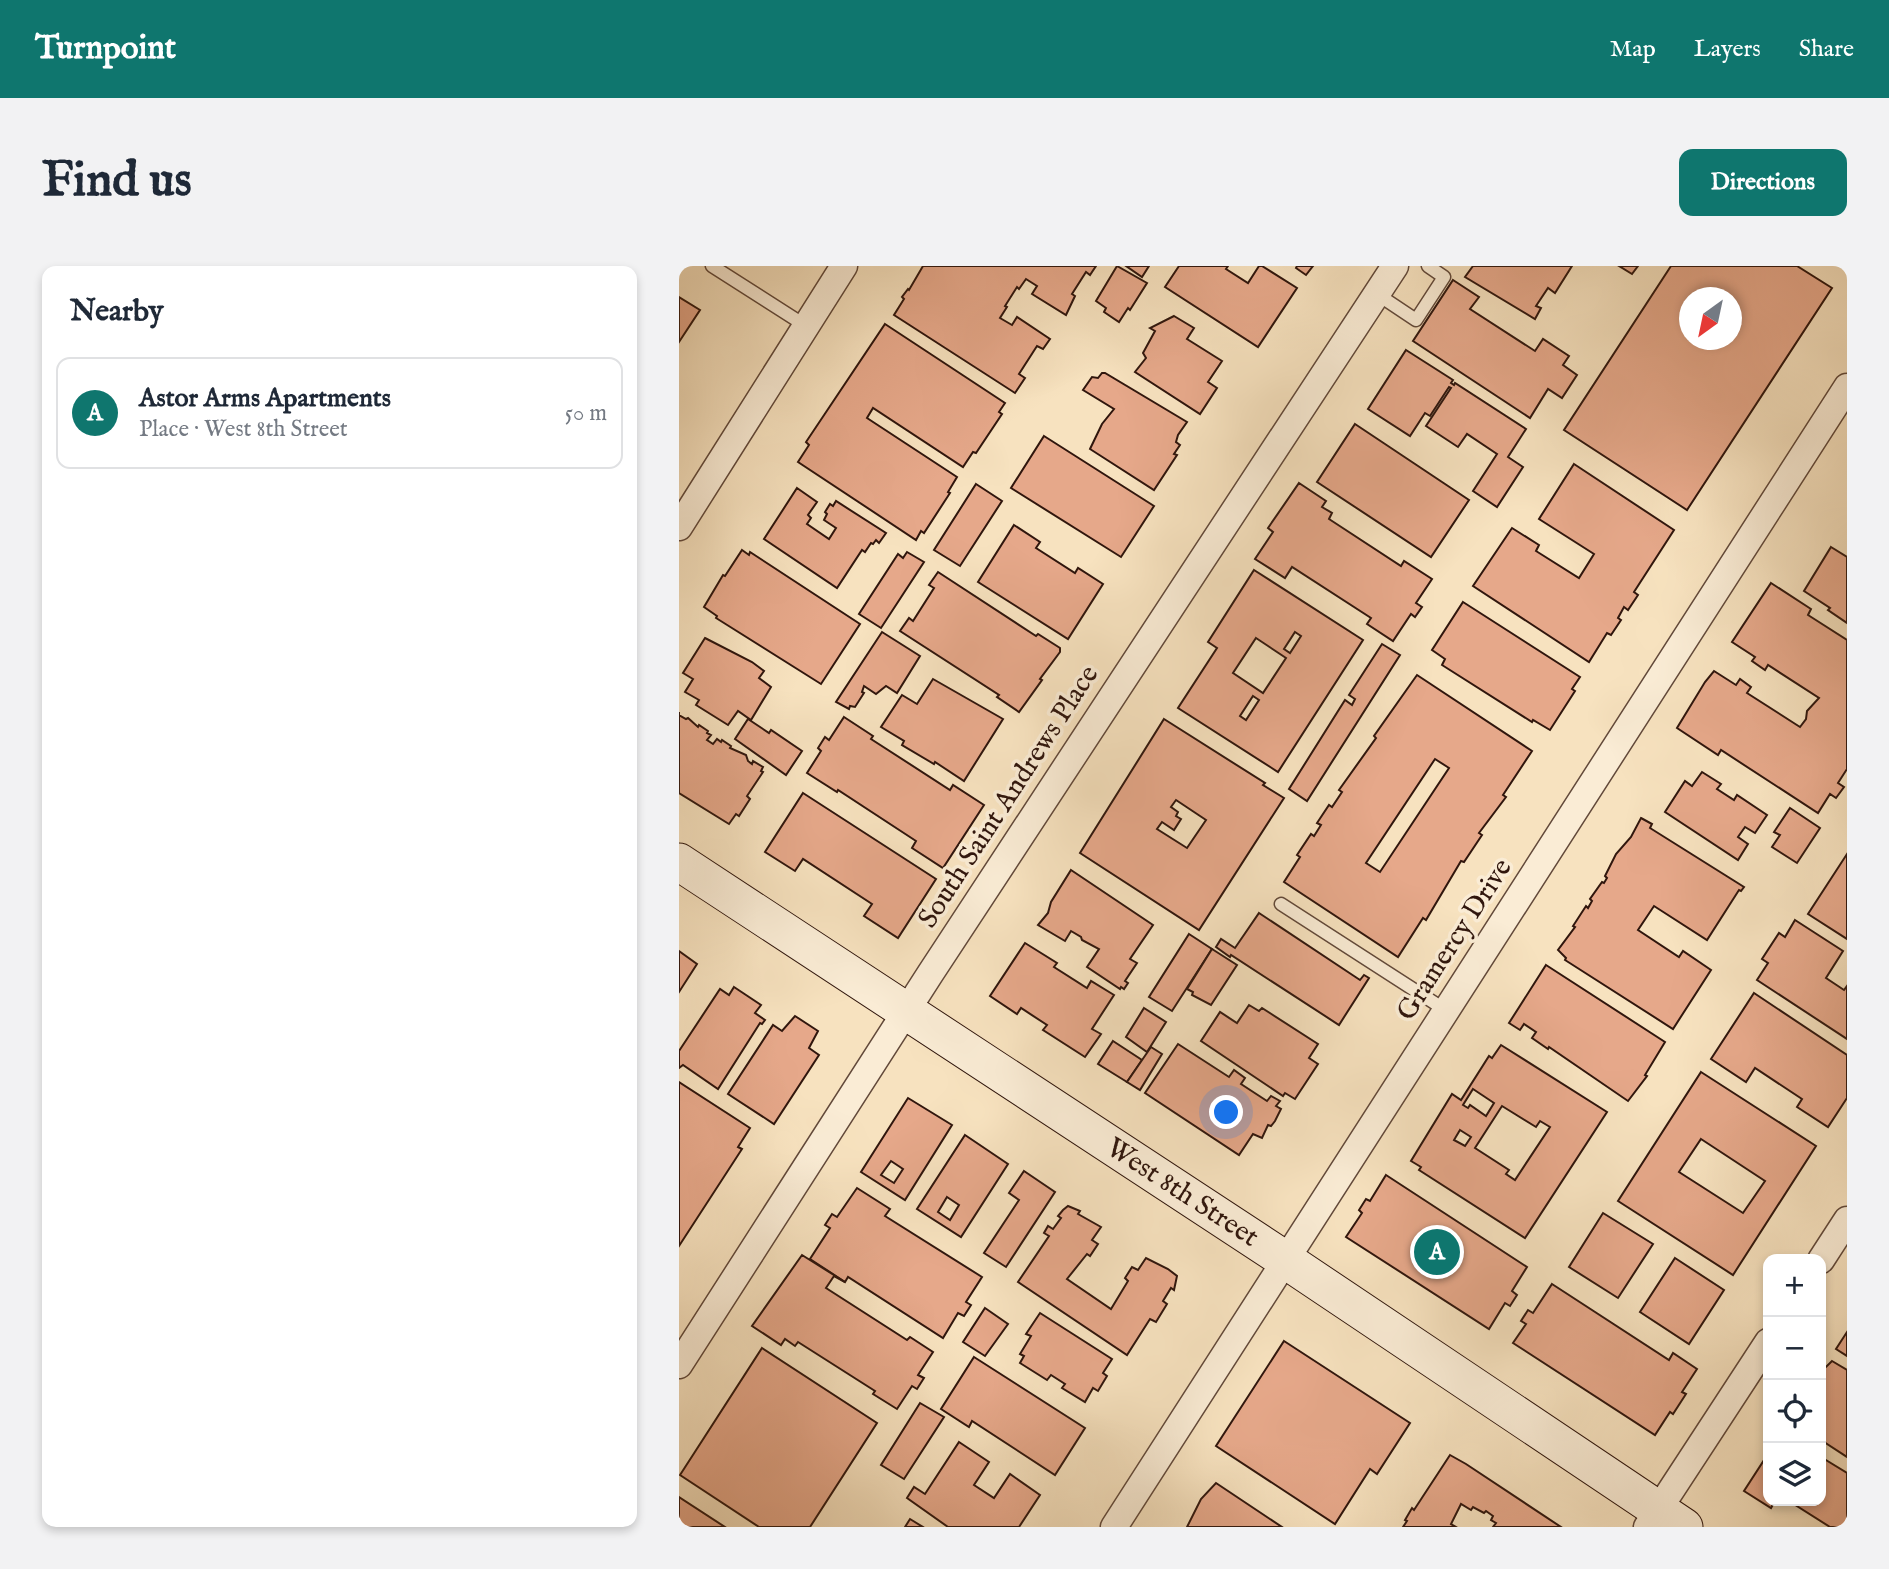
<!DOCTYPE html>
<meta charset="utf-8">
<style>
body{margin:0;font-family:"IM FELL English",serif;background:#f2f2f3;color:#1f2937}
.controls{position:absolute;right:21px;bottom:21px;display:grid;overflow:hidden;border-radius:14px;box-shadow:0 4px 10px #0003}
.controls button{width:63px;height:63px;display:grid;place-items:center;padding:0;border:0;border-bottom:2px solid #e0e1e3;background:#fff;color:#1f2937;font:35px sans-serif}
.compass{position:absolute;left:1000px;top:21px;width:63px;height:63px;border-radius:50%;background:#fff;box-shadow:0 4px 10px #0003;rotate:213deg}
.you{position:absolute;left:548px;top:847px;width:24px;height:24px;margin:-18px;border:5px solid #fff;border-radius:50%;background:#1a73e8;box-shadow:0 0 0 10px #1a73e833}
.badge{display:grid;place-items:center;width:46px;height:46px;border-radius:50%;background:#0f766e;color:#fff;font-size:23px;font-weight:700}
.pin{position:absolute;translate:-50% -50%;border:4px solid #fff;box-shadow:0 2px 7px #0006}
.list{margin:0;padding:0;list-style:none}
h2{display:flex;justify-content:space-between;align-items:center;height:91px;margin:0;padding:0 28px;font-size:30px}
h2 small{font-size:23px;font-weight:400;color:#747a83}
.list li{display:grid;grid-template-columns:46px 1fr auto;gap:21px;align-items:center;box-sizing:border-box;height:112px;margin:0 14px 14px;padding:0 14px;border:2px solid #e0e1e3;border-radius:14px}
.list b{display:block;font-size:26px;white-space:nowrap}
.list p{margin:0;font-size:23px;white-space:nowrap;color:#747a83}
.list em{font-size:23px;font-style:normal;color:#747a83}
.icon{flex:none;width:38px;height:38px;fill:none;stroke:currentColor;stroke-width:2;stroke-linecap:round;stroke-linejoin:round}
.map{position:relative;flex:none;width:1168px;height:1261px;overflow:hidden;border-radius:14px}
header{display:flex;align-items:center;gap:42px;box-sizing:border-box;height:98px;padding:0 35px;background:#0f766e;color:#fff}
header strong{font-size:33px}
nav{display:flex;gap:38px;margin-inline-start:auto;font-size:24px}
.intro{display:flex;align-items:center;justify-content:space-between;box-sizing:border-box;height:168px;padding:0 42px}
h1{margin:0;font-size:49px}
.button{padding:18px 32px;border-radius:14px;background:#0f766e;color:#fff;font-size:24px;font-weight:700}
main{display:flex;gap:42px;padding:0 42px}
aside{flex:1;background:#fff;border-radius:14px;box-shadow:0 4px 10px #0003}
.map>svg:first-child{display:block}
.building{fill:#e6a88a;stroke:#30160d;stroke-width:2;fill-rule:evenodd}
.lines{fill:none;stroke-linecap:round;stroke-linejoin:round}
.lane-casing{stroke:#62493a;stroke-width:15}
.street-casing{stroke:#62493a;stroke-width:29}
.secondary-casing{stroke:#30160d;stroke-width:39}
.lane{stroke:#faecd5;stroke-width:12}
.street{stroke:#faecd5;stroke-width:26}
.secondary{stroke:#faecd5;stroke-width:37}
.labels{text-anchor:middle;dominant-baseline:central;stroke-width:7;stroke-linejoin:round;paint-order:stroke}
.street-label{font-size:28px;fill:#30160d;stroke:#faecd5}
</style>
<header>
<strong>Turnpoint</strong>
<nav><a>Map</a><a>Layers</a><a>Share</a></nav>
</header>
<div class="intro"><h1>Find us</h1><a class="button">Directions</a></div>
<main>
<aside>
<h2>Nearby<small></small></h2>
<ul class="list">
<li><span class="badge">A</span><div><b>Astor Arms Apartments</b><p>Place · West 8th Street</p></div><em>50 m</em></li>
</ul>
</aside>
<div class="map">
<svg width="1168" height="1261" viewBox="0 0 1168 1261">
<rect width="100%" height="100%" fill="#f7e2bf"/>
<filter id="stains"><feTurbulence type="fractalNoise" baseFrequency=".00286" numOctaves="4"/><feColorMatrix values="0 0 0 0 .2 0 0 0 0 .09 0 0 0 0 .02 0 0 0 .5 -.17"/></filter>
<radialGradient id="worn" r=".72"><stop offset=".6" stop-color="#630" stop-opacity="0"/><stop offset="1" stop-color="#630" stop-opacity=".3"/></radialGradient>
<g class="building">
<path d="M 244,0 L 417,0 L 411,9 L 407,6 L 393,28 L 396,30 L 387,49 L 353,28 L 358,20 L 347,13 L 340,23 L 338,21 L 326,40 L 328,41 L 321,52 L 333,59 L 338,51 L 371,73 L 364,83 L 358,80 L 340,108 L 346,112 L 336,127 L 215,49 L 225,33 L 223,31 L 229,23 L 230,24 Z"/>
<path d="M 438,0 L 468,17 L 451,44 L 449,42 L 440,56 L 425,46 L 427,42 L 417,35 Z"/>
<path d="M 447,0 L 470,0 L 463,11 Z"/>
<path d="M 500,0 L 549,0 L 547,3 L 569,17 L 580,0 L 583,0 L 618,22 L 579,81 L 486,21 Z"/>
<path d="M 618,0 L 634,0 L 627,9 L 617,2 Z"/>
<path d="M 794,0 L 893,0 L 876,27 L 869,22 L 857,40 L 862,42 L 856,53 L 786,11 Z"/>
<path d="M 940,0 L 959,0 L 953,8 Z"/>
<path d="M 992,0 L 1118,0 L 1153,22 L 1008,244 L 885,164 ZM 1010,32 L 1052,32 L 1052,74 L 1010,74 Z"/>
<path d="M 774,14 L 800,31 L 791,43 L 856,85 L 864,73 L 890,90 L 884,99 L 898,109 L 883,132 L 869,123 L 851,152 L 734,75 Z"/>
<path d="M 0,31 L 21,44 L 0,76 Z"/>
<path d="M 495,50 L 515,62 L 508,73 L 543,95 L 529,116 L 538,122 L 521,148 L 456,106 L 467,92 L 464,87 L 476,65 L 471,62 Z"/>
<path d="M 206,58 L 326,137 L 320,146 L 323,148 L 297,187 L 294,186 L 284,201 L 194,142 L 188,152 L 278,211 L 269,226 L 271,227 L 245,267 L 242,265 L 237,274 L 119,196 L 130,179 L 127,176 Z"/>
<path d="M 727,84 L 774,114 L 772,117 L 775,119 L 776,117 L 847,163 L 829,191 L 844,201 L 818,241 L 794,225 L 818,188 L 788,168 L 779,181 L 747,160 L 772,122 L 770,121 L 751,150 L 746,147 L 731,170 L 689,143 Z"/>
<path d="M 423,107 L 426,107 L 508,156 L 499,169 L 497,176 L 501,179 L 495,188 L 498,189 L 475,224 L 411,183 L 423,158 L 435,143 L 404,124 L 413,111 L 419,112 Z"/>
<path d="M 676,158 L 790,234 L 752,291 L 638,216 Z"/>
<path d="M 365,170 L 475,240 L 442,291 L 332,222 Z"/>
<path d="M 895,198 L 995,264 L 955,326 L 959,329 L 949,344 L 945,341 L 939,352 L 942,354 L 932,369 L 928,367 L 910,396 L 794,320 L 833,262 L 860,279 L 857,285 L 900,312 L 915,288 L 860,253 Z"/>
<path d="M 620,217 L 647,235 L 643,241 L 653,247 L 650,253 L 722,300 L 725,295 L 753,313 L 737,337 L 743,341 L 736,351 L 732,348 L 714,375 L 688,358 L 692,352 L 613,301 L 606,312 L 576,293 L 594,266 L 589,262 Z"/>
<path d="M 297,218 L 323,235 L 281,300 L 255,284 Z"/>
<path d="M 118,222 L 138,236 L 129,249 L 132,252 L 128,258 L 150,273 L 157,262 L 145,254 L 148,248 L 146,246 L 151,238 L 154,240 L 157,235 L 207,267 L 200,277 L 197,274 L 194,278 L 192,277 L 186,286 L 183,284 L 158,322 L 85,273 Z"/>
<path d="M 335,259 L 361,276 L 357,282 L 396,307 L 399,302 L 424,318 L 389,373 L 299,316 Z"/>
<path d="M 1152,281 L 1168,291 L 1168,357 L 1149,344 L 1151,342 L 1125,325 Z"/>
<path d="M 63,284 L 70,289 L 71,286 L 181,358 L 142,418 L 37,352 L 38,350 L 25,341 L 44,309 L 46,310 Z"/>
<path d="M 228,286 L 245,296 L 202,362 L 180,348 L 219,288 L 224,292 Z"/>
<path d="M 575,304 L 684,374 L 599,506 L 499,442 L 538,382 L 529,376 ZM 616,366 L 622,370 L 611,387 L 605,383 ZM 577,372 L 607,392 L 584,427 L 554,407 ZM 574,430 L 580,434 L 567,454 L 561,450 Z"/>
<path d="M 259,306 L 357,370 L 359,368 L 381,382 L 381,386 L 361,413 L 363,414 L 340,446 L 318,431 L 320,429 L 221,365 L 230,352 L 234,355 L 255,322 L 250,319 Z"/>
<path d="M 1092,317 L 1132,343 L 1129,349 L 1168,374 L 1168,503 L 1159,517 L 1165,521 L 1157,532 L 1151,528 L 1139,547 L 1042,484 L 1039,489 L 998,462 L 1026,416 L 1035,405 L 1057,419 L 1061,413 L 1072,421 L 1068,427 L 1121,461 L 1127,453 L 1128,445 L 1140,432 L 1089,399 L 1086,404 L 1073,395 L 1076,391 L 1053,376 Z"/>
<path d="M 784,336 L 901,411 L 893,423 L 896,425 L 871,464 L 854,454 L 853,456 L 763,399 L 766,393 L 753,384 Z"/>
<path d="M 203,366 L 241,390 L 218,427 L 207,420 L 197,428 L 185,420 L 183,426 L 185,427 L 176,441 L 171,440 L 170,443 L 157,436 Z"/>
<path d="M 26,372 L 73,396 L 85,405 L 80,412 L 92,421 L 72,454 L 59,445 L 49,459 L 17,439 L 20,434 L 6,426 L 14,413 L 4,407 Z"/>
<path d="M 703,378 L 721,389 L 628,535 L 610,523 L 666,434 L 673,439 L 676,433 L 670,429 Z"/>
<path d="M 738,409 L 853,485 L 824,529 L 827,531 L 800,567 L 803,569 L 785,596 L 782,595 L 747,654 L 744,652 L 719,691 L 605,616 L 621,591 L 618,589 L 632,568 L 635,570 L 642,559 L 638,557 L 650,539 L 653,541 L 663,526 L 660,524 L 697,472 L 695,470 ZM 756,493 L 770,502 L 701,606 L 687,597 Z"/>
<path d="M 254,413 L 324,453 L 285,515 L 256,496 L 255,498 L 223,479 L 225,475 L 202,461 L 223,429 L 238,438 Z"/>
<path d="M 0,446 L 0,449 L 7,453 L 9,452 L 19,461 L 20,459 L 29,465 L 28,467 L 32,469 L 28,474 L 34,478 L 38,473 L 42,476 L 43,474 L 52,480 L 51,482 L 67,489 L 69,495 L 73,498 L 74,495 L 84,501 L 82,505 L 84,506 L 68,530 L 71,533 L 60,550 L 57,548 L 50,558 L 0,527 Z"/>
<path d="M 165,451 L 194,470 L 192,473 L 271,524 L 274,519 L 305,539 L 264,602 L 233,582 L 237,575 L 159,524 L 158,526 L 128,507 L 142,485 L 139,482 L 146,471 L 150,474 Z"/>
<path d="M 69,453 L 90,467 L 92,464 L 123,485 L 107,509 L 56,473 Z"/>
<path d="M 485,453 L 586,517 L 584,519 L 605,532 L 520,664 L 401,587 ZM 497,534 L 527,554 L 508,582 L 478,563 L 483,556 L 495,564 L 502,553 L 497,550 L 499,546 L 492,541 Z"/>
<path d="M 1023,506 L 1042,518 L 1038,523 L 1055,534 L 1058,529 L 1088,549 L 1076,567 L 1066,561 L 1059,571 L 1069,578 L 1059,594 L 986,546 L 1006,515 L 1013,520 Z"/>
<path d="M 124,527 L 257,613 L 219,672 L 185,650 L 193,638 L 124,593 L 116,605 L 86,586 Z"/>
<path d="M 1111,542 L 1141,562 L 1118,597 L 1093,581 L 1101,569 L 1095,566 Z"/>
<path d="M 962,552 L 973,558 L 971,562 L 1065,621 L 1062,625 L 1060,624 L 1028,674 L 975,640 L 959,664 L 1000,691 L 1004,685 L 1032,704 L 994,763 L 886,694 L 887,692 L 879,684 L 896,661 L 894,660 L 907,640 L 909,642 L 913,635 L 911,633 L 923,616 L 925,617 L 928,612 L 926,610 L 937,588 L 952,571 Z"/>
<path d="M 1168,588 L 1168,673 L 1129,648 Z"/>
<path d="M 392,604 L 474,659 L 451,693 L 458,697 L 446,715 L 449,717 L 445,723 L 442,721 L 441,723 L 408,701 L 420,683 L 403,674 L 402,671 L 392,665 L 386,675 L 359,659 L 369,647 L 372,636 Z"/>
<path d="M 580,647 L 681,714 L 685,709 L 690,712 L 660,759 L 552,689 L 551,691 L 537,681 L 542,673 L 556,682 Z"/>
<path d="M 1116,654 L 1164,685 L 1147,712 L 1165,724 L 1168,720 L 1168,773 L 1078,714 L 1089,697 L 1083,693 L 1100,667 L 1106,671 Z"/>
<path d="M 510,668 L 533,683 L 493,745 L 470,731 Z"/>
<path d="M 346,677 L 378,697 L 375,701 L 408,722 L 412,715 L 435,729 L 413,763 L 422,768 L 406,791 L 364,764 L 368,759 L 342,742 L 338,748 L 311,730 Z"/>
<path d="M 533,683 L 558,699 L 532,739 L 513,729 L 514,726 L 508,723 Z"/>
<path d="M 0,685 L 18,698 L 0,726 Z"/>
<path d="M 867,699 L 986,776 L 966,809 L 968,810 L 949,835 L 870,781 L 869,783 L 853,772 L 857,766 L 845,758 L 841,764 L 830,757 Z"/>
<path d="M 55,721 L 82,739 L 76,747 L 86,754 L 83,758 L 81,757 L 39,823 L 4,799 L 0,802 L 0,785 L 41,723 L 50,729 Z"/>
<path d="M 1075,727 L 1168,789 L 1168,832 L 1149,861 L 1118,841 L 1123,833 L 1076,802 L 1067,816 L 1032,793 Z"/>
<path d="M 570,739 L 580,745 L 583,742 L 639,778 L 630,792 L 639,798 L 616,833 L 606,827 L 604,830 L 522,775 L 541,746 L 558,757 Z"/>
<path d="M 465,742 L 487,756 L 468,786 L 447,771 Z"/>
<path d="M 116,750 L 139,765 L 130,782 L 140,789 L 95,858 L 49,828 L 94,759 L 103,765 Z"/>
<path d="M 434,775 L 463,794 L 448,816 L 419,798 Z"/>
<path d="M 499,778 L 550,811 L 555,804 L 566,812 L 562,818 L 588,835 L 592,830 L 601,835 L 597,840 L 602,843 L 596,855 L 592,860 L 589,859 L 583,872 L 574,868 L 560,889 L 466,827 Z"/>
<path d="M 822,779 L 928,846 L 846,972 L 740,904 L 742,901 L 732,895 L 773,828 L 782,834 L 810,790 L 813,792 ZM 794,823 L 815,837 L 807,850 L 791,839 L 789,842 L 784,839 ZM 823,840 L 857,861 L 861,855 L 871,861 L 836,914 L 827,908 L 830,904 L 796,882 ZM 781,864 L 792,871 L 786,880 L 775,874 Z"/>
<path d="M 472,781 L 483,788 L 461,824 L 448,816 Z"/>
<path d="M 1022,806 L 1137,880 L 1054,1009 L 939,935 ZM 1022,873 L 1086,915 L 1064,947 L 1000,906 Z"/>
<path d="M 0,816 L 71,862 L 59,881 L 63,883 L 0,980 Z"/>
<path d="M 229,832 L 273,859 L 226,934 L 182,906 ZM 212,895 L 224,903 L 215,917 L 202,909 Z"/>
<path d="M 286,869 L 329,898 L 282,971 L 238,943 ZM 268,931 L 280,939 L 271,954 L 259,946 Z"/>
<path d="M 345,905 L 376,926 L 327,1001 L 305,987 L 340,934 L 330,927 Z"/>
<path d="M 707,909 L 848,1001 L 833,1025 L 838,1029 L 831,1040 L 826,1037 L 810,1063 L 667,971 L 683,947 L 680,944 L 687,933 L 691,935 Z"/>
<path d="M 178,922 L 211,943 L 206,950 L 303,1011 L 287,1036 L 292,1039 L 285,1050 L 279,1047 L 264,1072 L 169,1011 L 166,1016 L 131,993 L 151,962 L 146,959 L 153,948 L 158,951 Z"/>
<path d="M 389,940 L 401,945 L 399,948 L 422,961 L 413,974 L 419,978 L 411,990 L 408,988 L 388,1013 L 432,1043 L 449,1015 L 446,1012 L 453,1001 L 459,1004 L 467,992 L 489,1003 L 498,1010 L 495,1024 L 492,1022 L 484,1035 L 488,1038 L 477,1056 L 471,1053 L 448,1089 L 339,1016 L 370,970 L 365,967 L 369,960 L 374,963 L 382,952 L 379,950 L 384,944 Z"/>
<path d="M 924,947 L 974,978 L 939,1032 L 890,1001 Z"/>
<path d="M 123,989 L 166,1016 L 155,1010 L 147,1022 L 228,1074 L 231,1071 L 254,1086 L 239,1109 L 245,1112 L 238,1123 L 233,1120 L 218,1143 L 194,1128 L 196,1125 L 119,1076 L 116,1080 L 106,1073 L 102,1079 L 73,1060 Z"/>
<path d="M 996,992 L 1045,1024 L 1010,1078 L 961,1046 Z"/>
<path d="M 873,1018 L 990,1094 L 994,1087 L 1018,1103 L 1003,1126 L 1007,1128 L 994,1148 L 991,1146 L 976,1169 L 834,1077 L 847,1058 L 842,1055 L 849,1044 L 854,1047 Z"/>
<path d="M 306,1042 L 329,1058 L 306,1090 L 284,1076 Z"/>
<path d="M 361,1047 L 433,1093 L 424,1107 L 428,1110 L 419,1125 L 414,1122 L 406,1136 L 383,1122 L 386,1118 L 372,1109 L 368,1114 L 341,1097 L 345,1090 L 341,1088 L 352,1070 L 347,1068 Z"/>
<path d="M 1168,1066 L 1168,1090 L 1157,1083 Z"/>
<path d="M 605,1075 L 731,1157 L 698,1208 L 691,1203 L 656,1258 L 537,1180 Z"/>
<path d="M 83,1082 L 198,1157 L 131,1261 L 80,1261 L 1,1209 Z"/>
<path d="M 295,1091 L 406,1162 L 376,1209 L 293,1155 L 290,1161 L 262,1143 Z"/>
<path d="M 1153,1095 L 1168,1104 L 1168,1191 L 1142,1174 L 1142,1103 L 1147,1101 Z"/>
<path d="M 241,1137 L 265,1151 L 225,1213 L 202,1199 Z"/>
<path d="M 280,1176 L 310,1196 L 295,1219 L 315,1232 L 331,1208 L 361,1229 L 340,1261 L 269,1261 L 228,1232 L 235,1221 L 246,1228 Z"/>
<path d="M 1089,1188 L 1089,1235 L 1096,1235 L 1092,1242 L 1065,1225 Z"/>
<path d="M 771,1189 L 787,1198 L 882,1261 L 814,1261 L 817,1257 L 812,1254 L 814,1250 L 807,1245 L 805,1247 L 794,1241 L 792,1244 L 782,1238 L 772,1258 L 777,1261 L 724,1261 L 728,1255 L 726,1254 L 733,1242 L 735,1244 Z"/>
<path d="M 1142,1191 L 1168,1207 L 1168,1261 L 1151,1261 L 1110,1235 L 1142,1235 Z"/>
<path d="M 537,1217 L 603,1261 L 508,1261 L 522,1233 Z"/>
<path d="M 0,1231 L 46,1261 L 0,1261 Z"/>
<path d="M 231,1253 L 244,1261 L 226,1261 Z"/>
</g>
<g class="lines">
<g class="lane-casing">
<g id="lane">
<path d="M 33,0 L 127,60"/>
<path d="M 698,28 L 737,54 L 765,11 L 749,0"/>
<path d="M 602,638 L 768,745"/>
</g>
</g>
<g class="street-casing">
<g id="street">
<path d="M 0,261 L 165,0"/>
<path d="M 1142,994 L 1168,954"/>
<path d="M 0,1099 L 251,708 L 716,0"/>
<path d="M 435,1261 L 1168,121"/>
<path d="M 968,1261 L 1089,1076"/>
</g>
</g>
<g class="secondary-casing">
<path id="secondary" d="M 0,596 L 608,995 L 1005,1261"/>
</g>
<use href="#lane" class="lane"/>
<use href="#street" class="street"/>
<use href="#secondary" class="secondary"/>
</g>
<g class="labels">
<g class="street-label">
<text transform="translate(330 531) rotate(-57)">South Saint Andrews Place</text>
<text transform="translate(776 674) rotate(-57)">Gramercy Drive</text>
<text transform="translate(503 927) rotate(33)">West 8th Street</text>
</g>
</g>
<rect width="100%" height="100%" filter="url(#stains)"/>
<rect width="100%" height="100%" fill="url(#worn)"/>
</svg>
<div class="controls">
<button>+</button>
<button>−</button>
<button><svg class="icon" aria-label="locate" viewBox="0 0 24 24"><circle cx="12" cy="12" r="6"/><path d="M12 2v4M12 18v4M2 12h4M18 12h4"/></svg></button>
<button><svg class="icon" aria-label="layers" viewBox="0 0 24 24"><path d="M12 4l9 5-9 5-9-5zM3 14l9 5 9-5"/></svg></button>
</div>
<svg class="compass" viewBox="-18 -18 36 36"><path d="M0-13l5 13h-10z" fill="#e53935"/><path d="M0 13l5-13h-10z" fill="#747a83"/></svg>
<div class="you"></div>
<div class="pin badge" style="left:758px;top:986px">A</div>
</div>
</main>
